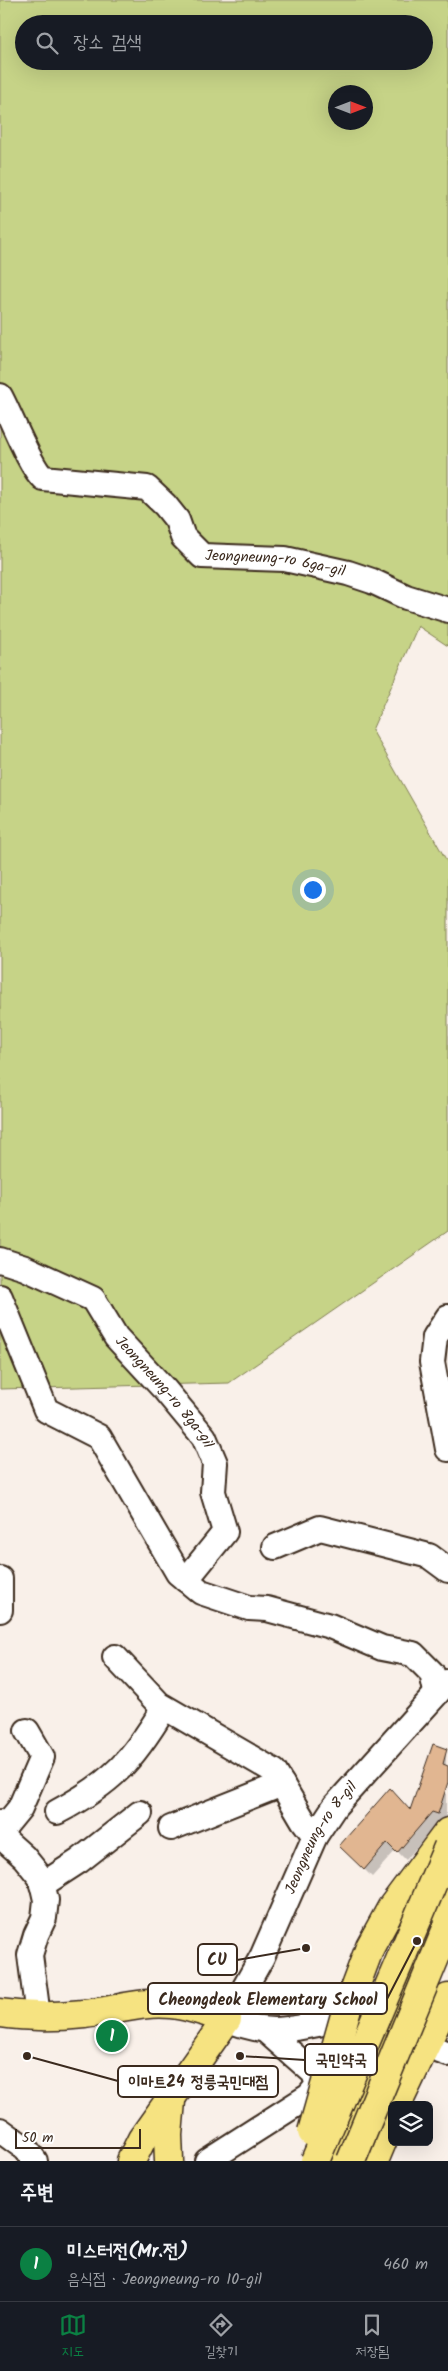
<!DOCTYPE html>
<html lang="ko">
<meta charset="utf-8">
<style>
body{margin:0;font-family:Kalam,"Poor Story",sans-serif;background:#242831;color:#f1f3f6}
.controls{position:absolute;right:15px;bottom:15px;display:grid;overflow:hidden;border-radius:8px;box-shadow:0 5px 20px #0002}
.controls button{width:45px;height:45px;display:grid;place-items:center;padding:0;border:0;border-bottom:1px solid #363941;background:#171b24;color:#f1f3f6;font:25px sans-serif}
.compass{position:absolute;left:328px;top:85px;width:45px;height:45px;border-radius:50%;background:#171b24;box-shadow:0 5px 20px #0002;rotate:90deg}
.scale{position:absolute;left:15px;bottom:12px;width:126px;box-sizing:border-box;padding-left:5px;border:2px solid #3b2a1e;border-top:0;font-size:14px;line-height:18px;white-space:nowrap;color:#3b2a1e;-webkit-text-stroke:4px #fff;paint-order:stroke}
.you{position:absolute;left:312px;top:889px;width:18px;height:18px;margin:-12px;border:4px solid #fff;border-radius:50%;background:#1a73e8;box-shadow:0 0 0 8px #1a73e833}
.badge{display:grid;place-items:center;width:32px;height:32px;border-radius:50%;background:#0b8043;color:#fff;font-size:16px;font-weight:700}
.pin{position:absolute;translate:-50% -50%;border:2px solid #fff;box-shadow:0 1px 5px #0006}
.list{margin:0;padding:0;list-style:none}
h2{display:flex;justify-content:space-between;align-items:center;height:65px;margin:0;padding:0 20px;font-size:21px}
h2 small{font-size:16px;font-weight:400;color:#9ea1a6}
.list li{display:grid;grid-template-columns:32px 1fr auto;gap:15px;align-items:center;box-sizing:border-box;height:75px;padding:0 20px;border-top:1px solid #363941}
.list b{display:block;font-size:19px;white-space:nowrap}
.list p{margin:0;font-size:16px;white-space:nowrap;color:#9ea1a6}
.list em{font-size:16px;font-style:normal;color:#9ea1a6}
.icon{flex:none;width:28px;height:28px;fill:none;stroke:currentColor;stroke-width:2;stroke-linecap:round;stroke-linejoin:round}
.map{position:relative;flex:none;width:448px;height:2161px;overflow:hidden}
.search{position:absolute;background:#171b24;box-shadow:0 5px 20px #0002;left:15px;right:15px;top:15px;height:55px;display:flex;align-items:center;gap:12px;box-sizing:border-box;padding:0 18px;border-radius:28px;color:#9ea1a6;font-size:19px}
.sheet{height:140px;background:#171b24}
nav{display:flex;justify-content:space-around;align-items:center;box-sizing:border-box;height:70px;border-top:1px solid #363941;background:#171b24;font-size:14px;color:#9ea1a6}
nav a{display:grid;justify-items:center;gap:2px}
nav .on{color:#0b8043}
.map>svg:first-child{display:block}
.green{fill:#c6d387;stroke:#807e52;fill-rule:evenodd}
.shadow{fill:#0003}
.building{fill:#e1b691;stroke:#3b2a1e}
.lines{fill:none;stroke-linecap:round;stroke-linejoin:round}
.minor-casing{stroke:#3b2a1e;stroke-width:28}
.major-casing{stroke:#3b2a1e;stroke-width:31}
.highway-casing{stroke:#3b2a1e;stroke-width:31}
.minor{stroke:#fff;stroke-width:24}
.major{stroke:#f6e381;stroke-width:28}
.highway{stroke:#f6e381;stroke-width:28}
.highway-bridge-casing{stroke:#3b2a1e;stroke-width:31;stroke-linecap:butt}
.highway-bridge{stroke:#f6e381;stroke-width:28}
.labels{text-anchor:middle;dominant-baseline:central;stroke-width:4;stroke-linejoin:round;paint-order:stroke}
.street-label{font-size:15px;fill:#3b2a1e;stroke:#fff}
.leader{fill:none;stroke:#3b2a1e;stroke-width:2}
.callout-dot{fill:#3b2a1e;stroke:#fff;stroke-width:2}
.callout{fill:#fff;stroke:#3b2a1e;stroke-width:2}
.callout-label{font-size:16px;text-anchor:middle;font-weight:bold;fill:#3b2a1e}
</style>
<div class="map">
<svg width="448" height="2161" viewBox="0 0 448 2161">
<rect width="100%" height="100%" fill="#f9f0e9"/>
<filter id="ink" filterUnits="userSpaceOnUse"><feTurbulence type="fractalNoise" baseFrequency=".02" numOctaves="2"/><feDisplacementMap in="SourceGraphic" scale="10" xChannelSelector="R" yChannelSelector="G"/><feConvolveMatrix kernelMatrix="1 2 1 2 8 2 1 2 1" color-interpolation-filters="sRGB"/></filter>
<g filter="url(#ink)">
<path class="green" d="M 0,0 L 448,0 L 448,646 L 418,626 L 372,730 L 448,863 L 448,1231 L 229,1383 L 0,1389 ZM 24,24 L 424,24 L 424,61 L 24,61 ZM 336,92 L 366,92 L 366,122 L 336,122 Z"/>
<path class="shadow" d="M 446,1750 L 446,1821 L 440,1819 L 406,1860 L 396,1850 L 372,1877 L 341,1846 L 410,1811 Z"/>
<path class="building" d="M 433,1744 L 447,1749 L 443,1764 L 448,1766 L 448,1782 L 438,1814 L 432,1812 L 397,1853 L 387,1843 L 364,1870 L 339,1846 L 390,1788 L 410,1810 Z"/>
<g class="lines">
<g class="minor-casing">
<g id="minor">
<path id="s1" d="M 0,396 C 10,414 30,467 43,478 L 147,488 L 165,505 L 177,520 L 183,537 L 202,556 L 285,559 L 348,573 L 372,581 L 406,597 L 448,610"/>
<path id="s2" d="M 0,1260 L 25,1268 L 93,1299 L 116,1337 L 165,1390 L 204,1437 L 215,1463 L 213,1492 L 225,1532 L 186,1580"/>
<path d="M 0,1297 L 46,1410 L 99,1437 L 178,1573 L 201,1592 L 249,1608 L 267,1609 L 330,1626 L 382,1648 L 413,1654 L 432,1673 L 436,1692"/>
<path d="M 448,1317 L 435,1337 L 432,1362 L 448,1449"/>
<path d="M 275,1547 L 320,1528 L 429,1556 L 448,1570"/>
<path d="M 0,1579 L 0,1610"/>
<path d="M 115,1657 L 159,1704 L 274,1771 L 303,1820 L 315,1836"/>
<path d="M 57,1812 C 113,1782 132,1761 164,1708"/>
<path d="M 0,1822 L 5,1840 L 24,1857 L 41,1878 L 46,1900 L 44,1918 L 36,1935 L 30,1955 L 38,2016"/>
<path d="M 171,1828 L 282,1784"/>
<path d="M 2,1830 L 20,1808 L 42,1757 L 27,1731"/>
<path d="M 42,1885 L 79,1861 L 140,1813"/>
<path id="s3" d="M 338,2020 C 294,2028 269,2038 227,2019 L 262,1957 L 315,1836 L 335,1806 L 447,1682"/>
<path d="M 421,2027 L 426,2046 L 448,2054"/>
<path d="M 0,2130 L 26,2149 L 35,2161"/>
<path d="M 207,2161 L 309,2096 L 318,2085 L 314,2073 L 265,2030"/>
</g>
</g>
<g class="major-casing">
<g id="major">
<path d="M 0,2013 C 28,2017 56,2017 84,2014 C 113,2011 142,2001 171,2004 C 191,2006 209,2013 227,2019 L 142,2139 L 131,2161"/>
<path d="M 397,2105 L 448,1998"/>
<path d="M 169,2161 L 168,2135 L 171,2101"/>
<path d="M 329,2161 L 448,1890"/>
<path d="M 374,2161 L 392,2118"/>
</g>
</g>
<g class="highway-casing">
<path id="highway" d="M 347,2008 L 370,1947 L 392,1907 L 448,1832"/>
</g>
<use href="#minor" class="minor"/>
<use href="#major" class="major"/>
<use href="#highway" class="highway"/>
<g class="highway-bridge-casing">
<g id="highway-bridge">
<path d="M 312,2132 L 347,2008"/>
<path d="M 315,2161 L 448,1847"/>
<path d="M 351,2161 L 448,1926"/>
</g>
</g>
<use href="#highway-bridge" class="highway-bridge"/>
</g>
</g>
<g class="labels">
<g class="street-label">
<text stroke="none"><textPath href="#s1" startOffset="360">Jeongneung-ro 6ga-gil</textPath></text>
<text stroke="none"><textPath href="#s2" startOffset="219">Jeongneung-ro 8ga-gil</textPath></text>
<text stroke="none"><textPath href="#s3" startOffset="318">Jeongneung-ro 8-gil</textPath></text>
</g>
</g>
<path class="leader" d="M306 1948L237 1960M417 1941L387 1999M240 2056L305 2060M27 2056L118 2081"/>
<g class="callout-dot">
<circle cx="306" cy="1948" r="5"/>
<circle cx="417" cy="1941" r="5"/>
<circle cx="240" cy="2056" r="5"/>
<circle cx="27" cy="2056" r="5"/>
</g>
<g class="callout">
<rect x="198" y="1944" width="39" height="31" rx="5"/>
<rect x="148" y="1983" width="239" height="31" rx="5"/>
<rect x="305" y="2044" width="72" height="31" rx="5"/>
<rect x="118" y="2066" width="160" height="31" rx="5"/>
</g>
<g class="callout-label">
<text x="217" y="1965">CU</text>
<text x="268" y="2005">Cheongdeok Elementary School</text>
<text x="341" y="2065">국민약국</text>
<text x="198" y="2087">이마트24 정릉국민대점</text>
</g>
</svg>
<div class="controls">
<button><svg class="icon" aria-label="layers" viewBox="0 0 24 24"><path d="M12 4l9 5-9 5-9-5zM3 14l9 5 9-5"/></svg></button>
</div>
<svg class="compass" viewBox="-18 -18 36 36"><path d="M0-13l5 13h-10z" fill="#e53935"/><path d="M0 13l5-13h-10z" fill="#9ea1a6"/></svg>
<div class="scale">50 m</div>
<div class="you"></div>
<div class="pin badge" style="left:112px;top:2036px">1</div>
<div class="search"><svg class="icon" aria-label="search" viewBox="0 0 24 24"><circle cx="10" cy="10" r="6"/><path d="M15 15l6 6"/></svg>장소 검색</div>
</div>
<section class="sheet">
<h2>주변<small></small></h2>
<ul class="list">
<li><span class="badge">1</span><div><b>미스터전(Mr.전)</b><p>음식점 · Jeongneung-ro 10-gil</p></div><em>460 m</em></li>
</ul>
</section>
<nav>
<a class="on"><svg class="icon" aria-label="map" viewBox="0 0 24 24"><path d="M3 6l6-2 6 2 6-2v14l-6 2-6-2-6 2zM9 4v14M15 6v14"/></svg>지도</a>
<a><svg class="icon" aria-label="directions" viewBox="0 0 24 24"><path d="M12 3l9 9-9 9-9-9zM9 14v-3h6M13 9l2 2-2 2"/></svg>길찾기</a>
<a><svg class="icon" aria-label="saved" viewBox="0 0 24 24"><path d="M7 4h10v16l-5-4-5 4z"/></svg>저장됨</a>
</nav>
